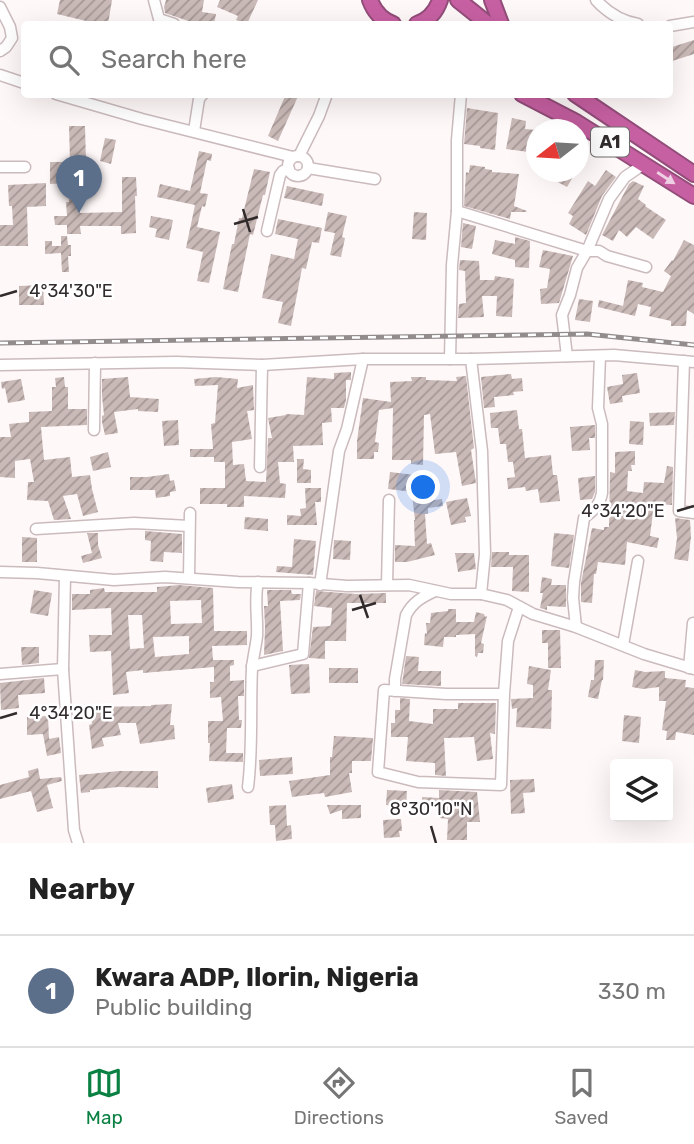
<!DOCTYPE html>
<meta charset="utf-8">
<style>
body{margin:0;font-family:Rubik,sans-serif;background:#f6f6f6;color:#222}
.controls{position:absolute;right:21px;bottom:21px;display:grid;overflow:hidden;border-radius:7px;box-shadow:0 7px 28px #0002}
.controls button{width:63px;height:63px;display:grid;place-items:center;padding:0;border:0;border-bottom:2px solid #e0e0e0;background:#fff;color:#222;font:35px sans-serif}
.compass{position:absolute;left:526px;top:119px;width:63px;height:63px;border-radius:50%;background:#fff;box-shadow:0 7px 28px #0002;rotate:253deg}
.you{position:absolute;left:424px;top:488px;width:24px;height:24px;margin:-18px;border:5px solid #fff;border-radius:50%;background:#1a73e8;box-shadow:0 0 0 10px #1a73e833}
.badge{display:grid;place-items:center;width:46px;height:46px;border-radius:50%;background:#0b8043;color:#fff;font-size:23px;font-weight:700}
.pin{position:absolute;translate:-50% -58px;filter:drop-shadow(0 2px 4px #0008)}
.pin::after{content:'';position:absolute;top:37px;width:24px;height:21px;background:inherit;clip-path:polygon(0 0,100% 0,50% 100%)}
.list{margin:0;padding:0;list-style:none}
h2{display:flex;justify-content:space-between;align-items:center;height:91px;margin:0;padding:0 28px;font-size:30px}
h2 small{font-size:23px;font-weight:400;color:#767676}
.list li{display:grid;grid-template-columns:46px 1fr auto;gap:21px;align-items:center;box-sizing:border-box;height:112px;padding:0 28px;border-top:2px solid #e0e0e0}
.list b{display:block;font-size:26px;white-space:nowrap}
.list p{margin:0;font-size:23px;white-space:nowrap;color:#767676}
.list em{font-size:23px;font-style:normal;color:#767676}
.icon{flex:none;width:38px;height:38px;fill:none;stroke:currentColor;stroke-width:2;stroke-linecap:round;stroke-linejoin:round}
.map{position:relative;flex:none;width:694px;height:843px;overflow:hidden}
.search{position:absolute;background:#fff;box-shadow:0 7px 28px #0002;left:21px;right:21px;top:21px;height:77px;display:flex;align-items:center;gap:18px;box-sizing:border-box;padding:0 24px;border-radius:7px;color:#767676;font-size:26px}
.sheet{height:203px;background:#fff}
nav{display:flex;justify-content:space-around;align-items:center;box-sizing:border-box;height:98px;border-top:2px solid #e0e0e0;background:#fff;font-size:19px;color:#767676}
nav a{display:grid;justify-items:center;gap:4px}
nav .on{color:#0b8043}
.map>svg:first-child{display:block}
.building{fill:url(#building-hatch);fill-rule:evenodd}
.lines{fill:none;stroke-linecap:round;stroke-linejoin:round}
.minor-casing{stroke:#cbbbbd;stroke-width:13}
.highway-casing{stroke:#924d79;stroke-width:18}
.minor{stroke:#fff;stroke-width:10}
.highway{stroke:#c760a2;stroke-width:14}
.rail-casing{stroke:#928c8d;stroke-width:5}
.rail{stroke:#fff;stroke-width:2.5;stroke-dasharray:8;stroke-linecap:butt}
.oneway{fill:#eecfe3}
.ticks{fill:none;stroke:#312b2c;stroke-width:2.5}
.labels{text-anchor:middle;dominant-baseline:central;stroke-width:5;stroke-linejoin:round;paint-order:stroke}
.shield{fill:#fff;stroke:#6f6b6b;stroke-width:2}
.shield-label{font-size:18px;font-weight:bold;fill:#312b2c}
.ticks-label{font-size:18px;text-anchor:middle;fill:#312b2c;stroke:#fff;stroke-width:5;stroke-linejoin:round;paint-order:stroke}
</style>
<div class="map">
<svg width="694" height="843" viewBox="0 0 694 843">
<defs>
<pattern id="building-hatch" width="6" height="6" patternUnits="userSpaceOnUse" patternTransform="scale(1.75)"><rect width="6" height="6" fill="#cabab7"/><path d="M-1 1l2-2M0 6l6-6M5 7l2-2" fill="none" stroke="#a59795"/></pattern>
</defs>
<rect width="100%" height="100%" fill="#fff8f9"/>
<g class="building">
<path d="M 60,0 L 112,0 L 108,24 L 86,23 L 86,21 L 57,14 Z"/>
<path d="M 166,0 L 204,0 L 202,12 L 216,14 L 214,24 L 197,24 L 165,13 L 164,7 Z"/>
<path d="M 220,0 L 258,0 L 247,24 L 236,20 L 238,16 L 217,7 Z"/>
<path d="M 694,40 L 694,54 L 669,62 L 669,48 Z"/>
<path d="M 286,94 L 299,94 L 278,141 L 268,136 Z"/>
<path d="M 467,108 L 498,113 L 495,150 L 480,148 L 480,146 L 464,144 Z"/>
<path d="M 512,118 L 526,121 L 525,129 L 536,130 L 536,153 L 506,149 Z"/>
<path d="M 69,126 L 85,126 L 86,161 L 82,161 L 82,194 L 80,194 L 80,213 L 122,212 L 122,177 L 136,177 L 137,196 L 135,196 L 136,233 L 121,234 L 121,226 L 80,226 L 81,234 L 67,234 L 67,225 L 55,225 L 54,216 L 67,216 L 66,202 L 69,202 L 68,183 L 50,184 L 50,162 L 70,162 Z"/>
<path d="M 105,138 L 116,140 L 111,164 L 100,161 Z"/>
<path d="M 199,151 L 212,154 L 211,161 L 207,160 L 200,193 L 208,194 L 205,207 L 202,206 L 197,227 L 220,232 L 209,283 L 197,281 L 203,252 L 186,248 L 195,205 L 157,197 L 160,184 L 190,191 Z"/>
<path d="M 470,165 L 485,167 L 485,169 L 492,170 L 492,172 L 519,174 L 514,206 L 527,211 L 526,212 L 511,212 L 510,219 L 464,206 L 466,172 L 469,173 Z"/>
<path d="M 254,169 L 270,172 L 265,195 L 263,195 L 253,235 L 250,234 L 238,292 L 223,289 L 232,244 L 234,244 L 239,218 L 242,218 Z"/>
<path d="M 606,170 L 616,177 L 602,196 L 586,235 L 569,224 L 573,216 L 568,213 L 588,181 L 595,186 Z"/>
<path d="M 553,172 L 576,172 L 567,187 L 550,178 Z"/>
<path d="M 633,181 L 644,186 L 638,199 L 646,205 L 645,206 L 666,220 L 653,239 L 636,227 L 627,237 L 619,230 L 613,241 L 602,235 L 629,184 Z"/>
<path d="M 46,183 L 46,206 L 27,207 L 28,246 L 0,246 L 0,225 L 13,225 L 12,206 L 9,206 L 8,185 Z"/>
<path d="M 287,186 L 324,194 L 322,206 L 284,198 Z"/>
<path d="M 328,212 L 347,216 L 342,237 L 345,238 L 341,257 L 330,255 L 335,233 L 324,231 Z"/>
<path d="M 414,212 L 427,213 L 426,240 L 412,239 Z"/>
<path d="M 151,216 L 173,220 L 169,240 L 155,237 L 157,229 L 149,227 Z"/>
<path d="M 278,219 L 322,228 L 319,243 L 312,242 L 306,269 L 302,268 L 291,326 L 278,323 L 283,302 L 262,298 L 271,254 L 294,259 L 298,239 L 275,234 Z"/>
<path d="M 463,223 L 476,226 L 472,249 L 461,247 Z"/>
<path d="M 61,236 L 67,236 L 68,245 L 71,245 L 71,256 L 68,256 L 69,272 L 62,272 L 61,253 L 45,254 L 45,241 L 52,241 L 52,246 L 61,246 Z"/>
<path d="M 515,237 L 530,241 L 529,268 L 515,267 L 515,260 L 492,254 L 495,240 L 515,244 Z"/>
<path d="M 684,240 L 694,245 L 694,314 L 687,310 L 686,326 L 671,326 L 671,321 L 649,316 L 651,307 L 638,304 L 635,316 L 598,307 L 599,300 L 623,306 L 628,280 L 643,283 L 642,287 L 663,292 L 671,276 L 664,271 L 672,260 L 673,261 Z"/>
<path d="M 543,250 L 573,256 L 559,303 L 541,304 L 540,289 L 547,288 L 550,269 L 539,267 Z"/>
<path d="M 460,260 L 479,261 L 480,280 L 494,280 L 495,276 L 514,279 L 512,317 L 496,316 L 497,296 L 482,296 L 484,317 L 458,318 L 459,304 L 466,303 L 465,271 L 459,270 Z"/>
<path d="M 43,285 L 44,305 L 19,305 L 19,286 Z"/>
<path d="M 579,299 L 593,301 L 590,322 L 575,320 Z"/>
<path d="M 351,372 L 351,380 L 346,380 L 346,400 L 344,408 L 331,408 L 332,422 L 322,423 L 323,445 L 293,446 L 294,462 L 278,462 L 280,483 L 286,484 L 285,498 L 244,496 L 244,507 L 227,507 L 227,504 L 200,504 L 200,488 L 225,488 L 225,462 L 214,462 L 214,457 L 190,457 L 190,449 L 213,449 L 211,424 L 215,423 L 218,385 L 195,386 L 194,379 L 216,377 L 238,379 L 237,388 L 253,385 L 254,410 L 247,411 L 252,439 L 232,442 L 233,465 L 244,464 L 246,481 L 266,482 L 268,438 L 272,438 L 268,418 L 286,415 L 286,414 L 304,415 L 307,377 L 334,379 L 334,373 Z"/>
<path d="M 637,373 L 640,393 L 622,396 L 623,402 L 610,404 L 607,387 L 623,384 L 622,375 Z"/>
<path d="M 511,374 L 512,379 L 522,378 L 523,391 L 513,392 L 514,395 L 494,397 L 495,407 L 484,408 L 481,377 Z"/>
<path d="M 466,376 L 474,448 L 471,450 L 476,483 L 462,486 L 456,452 L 435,454 L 430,414 L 424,415 L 423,465 L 411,464 L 411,460 L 392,460 L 393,408 L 379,410 L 375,442 L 379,443 L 378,452 L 374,452 L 374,459 L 357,459 L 357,441 L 363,398 L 391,402 L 390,382 L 412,381 L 411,377 L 426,377 L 426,380 L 457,381 L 456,377 Z"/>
<path d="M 64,377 L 65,387 L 68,387 L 68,409 L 87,409 L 87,425 L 41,427 L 44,460 L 70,457 L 72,477 L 90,475 L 92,489 L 98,512 L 83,516 L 77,494 L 63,496 L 71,519 L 54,520 L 48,501 L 27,500 L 28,482 L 34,482 L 30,459 L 15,461 L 15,478 L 0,477 L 0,437 L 11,437 L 9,424 L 29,422 L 29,412 L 52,411 L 52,387 L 56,387 L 55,378 Z"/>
<path d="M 128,377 L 130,397 L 159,399 L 158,412 L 138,411 L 138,409 L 114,412 L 118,433 L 105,435 L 102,422 L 102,416 L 104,415 L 102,396 L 102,379 Z"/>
<path d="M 21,379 L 25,400 L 8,403 L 5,388 L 2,389 L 1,382 Z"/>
<path d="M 517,410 L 519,429 L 522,429 L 525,458 L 551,455 L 553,475 L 557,475 L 560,501 L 540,503 L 538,489 L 526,491 L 525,487 L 508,489 L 507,478 L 515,477 L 513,462 L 508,462 L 506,444 L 500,444 L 498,428 L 491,428 L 490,413 Z"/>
<path d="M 675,412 L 674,425 L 650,426 L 649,413 Z"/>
<path d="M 178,420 L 179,445 L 164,446 L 162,421 Z"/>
<path d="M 630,421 L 644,422 L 643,445 L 629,444 Z"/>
<path d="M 595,425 L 595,438 L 589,438 L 590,450 L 572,451 L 570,427 Z"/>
<path d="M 635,451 L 635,465 L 631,465 L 632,471 L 628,471 L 627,491 L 643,493 L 644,482 L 664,483 L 667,466 L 673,467 L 672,505 L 654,504 L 650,536 L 659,538 L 657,548 L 627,542 L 625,565 L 598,562 L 596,574 L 594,574 L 592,603 L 581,602 L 581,583 L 592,528 L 604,530 L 604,527 L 609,527 L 610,472 L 615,473 L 615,452 Z"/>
<path d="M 108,452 L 111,467 L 93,471 L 90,457 Z"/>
<path d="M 297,459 L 304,459 L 303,469 L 311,470 L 311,483 L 297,483 Z"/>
<path d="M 390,472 L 415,475 L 413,492 L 388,489 Z"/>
<path d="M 169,474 L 170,481 L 174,480 L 176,491 L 170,492 L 170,496 L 156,498 L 155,490 L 130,490 L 130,477 L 147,477 Z"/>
<path d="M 595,476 L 595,492 L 592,499 L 580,500 L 578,478 Z"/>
<path d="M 305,488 L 321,488 L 321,502 L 315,502 L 317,525 L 287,525 L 287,515 L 301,516 L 300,509 L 306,508 Z"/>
<path d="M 426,493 L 427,501 L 442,499 L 443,506 L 428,508 L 428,514 L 425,514 L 427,544 L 431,543 L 435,555 L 407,562 L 395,562 L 395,545 L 415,546 L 414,520 L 415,520 L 412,495 Z"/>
<path d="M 467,498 L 471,516 L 465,517 L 466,522 L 451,525 L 446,502 Z"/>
<path d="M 245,517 L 268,519 L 268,531 L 244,529 Z"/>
<path d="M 675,518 L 690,520 L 691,537 L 688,561 L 674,559 L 677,538 Z"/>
<path d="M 145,531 L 182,534 L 182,553 L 164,552 L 163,562 L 150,561 L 151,541 L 145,540 Z"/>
<path d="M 87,533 L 98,533 L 98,545 L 102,558 L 83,563 L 81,556 L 92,553 Z"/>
<path d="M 554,533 L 574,535 L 569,568 L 551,566 Z"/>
<path d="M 22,537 L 37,538 L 37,562 L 22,562 Z"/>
<path d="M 294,539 L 316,541 L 313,575 L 276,572 L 277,566 L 292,567 Z"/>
<path d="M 334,540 L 351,541 L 350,560 L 333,559 Z"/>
<path d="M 492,552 L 509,552 L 509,555 L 529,555 L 529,592 L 512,591 L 513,567 L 491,567 Z"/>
<path d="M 455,553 L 474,553 L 476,569 L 458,572 Z"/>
<path d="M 542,577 L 552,579 L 551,585 L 566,585 L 566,607 L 547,606 L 547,610 L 540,608 L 543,593 L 540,593 Z"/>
<path d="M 179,585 L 213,588 L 214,631 L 247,631 L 247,645 L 212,646 L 213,660 L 234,660 L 234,665 L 230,666 L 230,681 L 244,680 L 244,696 L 238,696 L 239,720 L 242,720 L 241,728 L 227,728 L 226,753 L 243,753 L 243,762 L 209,761 L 210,743 L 208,743 L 208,721 L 223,721 L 221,697 L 210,698 L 210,682 L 214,682 L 214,667 L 143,673 L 143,670 L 126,672 L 129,693 L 113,695 L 111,651 L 90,652 L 89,635 L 112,635 L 111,608 L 72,610 L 72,594 L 90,594 L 90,590 L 104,588 L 105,592 L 157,592 L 157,587 ZM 201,600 L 202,623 L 171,624 L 170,601 ZM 128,615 L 142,615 L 144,648 L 130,649 ZM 189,636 L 189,654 L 155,657 L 153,637 Z"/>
<path d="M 34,590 L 52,593 L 48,616 L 30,613 Z"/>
<path d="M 267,590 L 291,590 L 292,594 L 301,594 L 300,600 L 280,601 L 283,651 L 264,655 L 265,627 L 264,606 L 268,606 Z"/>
<path d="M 316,591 L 356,594 L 386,593 L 386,603 L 347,603 L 346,641 L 325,641 L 325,659 L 309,658 L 313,627 L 330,626 L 331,624 L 332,608 L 314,606 Z"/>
<path d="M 448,609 L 456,609 L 456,622 L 474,622 L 476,612 L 484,614 L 485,617 L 487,616 L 481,643 L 484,644 L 483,653 L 478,653 L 477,657 L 475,656 L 475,634 L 456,635 L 456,637 L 444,637 L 443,647 L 424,645 L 425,633 L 427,634 L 426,623 L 430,623 L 431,613 L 448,611 Z"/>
<path d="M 542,630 L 560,630 L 561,668 L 548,668 L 548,643 L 542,643 Z"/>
<path d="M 21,647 L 39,647 L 39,663 L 22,665 Z"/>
<path d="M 406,656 L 419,657 L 418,671 L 441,671 L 441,686 L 402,684 Z"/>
<path d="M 595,660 L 604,660 L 603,680 L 602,680 L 598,699 L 588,697 L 591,680 L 594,680 Z"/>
<path d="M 309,664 L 310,693 L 291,694 L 289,665 Z"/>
<path d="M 529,666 L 551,670 L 548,690 L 552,690 L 551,729 L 516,727 L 517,708 L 512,709 L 511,699 L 533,698 L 533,685 L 527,684 Z"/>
<rect x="329" y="668" width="29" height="15"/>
<path d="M 635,670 L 645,672 L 665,671 L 665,678 L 686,680 L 685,687 L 694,688 L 694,735 L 676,732 L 675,740 L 666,740 L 667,731 L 662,730 L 666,701 L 659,701 L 659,687 L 643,689 L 632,687 Z"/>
<path d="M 44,678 L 45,693 L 18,695 L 19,708 L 1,710 L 0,683 Z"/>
<path d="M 400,698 L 410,699 L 409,721 L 433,724 L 433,709 L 458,709 L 458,703 L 496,703 L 495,734 L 490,733 L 493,759 L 477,761 L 474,737 L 447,738 L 444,738 L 446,776 L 435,775 L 435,763 L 406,761 L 408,737 L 391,737 L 391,723 L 395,723 L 395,710 L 400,710 Z"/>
<path d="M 172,704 L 170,725 L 174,725 L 175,739 L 140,744 L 136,723 L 118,723 L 121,735 L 102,738 L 104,746 L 92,749 L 89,725 L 92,724 L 90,707 L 151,706 L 151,705 Z"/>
<path d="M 624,715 L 641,717 L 639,743 L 622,741 Z"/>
<path d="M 48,716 L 49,739 L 59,737 L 61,753 L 47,756 L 43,734 L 27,735 L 27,717 Z"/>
<path d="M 334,736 L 373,738 L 371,761 L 352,761 L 352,773 L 349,773 L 352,792 L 325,797 L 324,793 L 292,797 L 289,781 L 330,775 L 330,757 L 332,757 Z"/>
<path d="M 292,757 L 293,774 L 260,776 L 259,760 Z"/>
<path d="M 38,768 L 40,779 L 61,777 L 62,781 L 47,785 L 53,808 L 37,812 L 31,791 L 0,799 L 0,785 L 29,777 L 28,771 Z"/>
<path d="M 119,771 L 158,771 L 158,788 L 118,787 L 90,790 L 90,792 L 81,793 L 79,775 Z"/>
<path d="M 534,779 L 535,792 L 523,793 L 525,813 L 511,814 L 510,780 Z"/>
<path d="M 232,784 L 234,799 L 208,803 L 206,788 Z"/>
<path d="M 387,790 L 407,791 L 406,807 L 386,805 Z"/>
<path d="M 439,790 L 477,792 L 480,822 L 467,822 L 467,840 L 447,840 L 448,819 L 440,818 L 440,808 L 422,807 L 422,797 L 439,798 Z"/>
<path d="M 286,805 L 287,826 L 291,825 L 292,839 L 276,841 L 275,825 L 270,825 L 269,806 Z"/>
<path d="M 327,805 L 361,805 L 361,818 L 342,819 L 342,810 L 330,814 Z"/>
<path d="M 401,819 L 402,831 L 399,831 L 400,837 L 384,838 L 383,820 Z"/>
</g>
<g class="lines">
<g class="minor-casing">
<g id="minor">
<path d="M 154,0 L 159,19 L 174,24"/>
<path d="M 596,0 C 607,12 621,21 638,24"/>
<path d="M 0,7 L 10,27 L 12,38 L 6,47 L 0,51"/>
<path d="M 670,26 L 694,22"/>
<path d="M 0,75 L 24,83"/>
<path d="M 56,94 L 142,119 L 293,157"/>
<path d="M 194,131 L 199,99 L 203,94"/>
<path d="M 299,156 L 319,116 L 327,94"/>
<circle cx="298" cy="166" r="10"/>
<path d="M 0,167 L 25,167"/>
<path d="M 308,168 L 375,179"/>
<path d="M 457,211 L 587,251 L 599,251 L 607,256 L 646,267"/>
<path d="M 267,231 L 280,175 L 283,171 L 289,169"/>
<path d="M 567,356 L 562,315 L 570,295 L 577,268 L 587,251 L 609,199 L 625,177 L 644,164"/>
<path d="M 450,359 L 452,265 L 457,211 L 457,140 L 461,94"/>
<path d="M 471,359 L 482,451 L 485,554 L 481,594"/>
<path d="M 684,361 L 679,511 L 694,513"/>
<path d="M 0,365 L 176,362 L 262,365 L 363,359 L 471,359 L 614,355 L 694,362"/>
<path d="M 94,430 L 95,363"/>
<path d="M 260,467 L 262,365"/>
<path d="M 36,529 L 134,523 L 189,526"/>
<path d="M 0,572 L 37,573 L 114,580 L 165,577 L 238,582 L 309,583 L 347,586 L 409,585 L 451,594 L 481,594 L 507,600 L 533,614 L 576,627 L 644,654 L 694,669"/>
<path d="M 65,576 L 63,669 L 74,830 L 78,843"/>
<path d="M 189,578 L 190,513"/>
<path d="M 320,585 L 339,451 L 347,429 L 363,359"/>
<path d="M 387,585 L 389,500"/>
<path d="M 576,627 L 573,598 L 574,582 L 584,518 C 594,510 600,505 602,493 L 602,424 L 598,408 L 600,356"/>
<path d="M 623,645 L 638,561"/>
<path d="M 252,666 L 303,654 L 309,583"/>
<path d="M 689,668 L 693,623"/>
<path d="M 0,674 L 63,669"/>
<path d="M 395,691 L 395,679 L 406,615 C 413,602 422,597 435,591"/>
<path d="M 504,694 L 446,694 L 384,690 L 378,772 L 418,782 L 501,785 L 504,694 L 508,641 L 519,607"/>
<path d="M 248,787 C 253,747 250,708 252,668 C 253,657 256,646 257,636 C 258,619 254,598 258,582"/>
</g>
</g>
<g class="highway-casing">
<g id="highway">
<path d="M 370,0 C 374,11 382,20 393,24"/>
<path d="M 458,0 L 488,24"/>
<path d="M 492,0 L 501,24"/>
<path d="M 417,24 C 429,20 436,12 440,0"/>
<path d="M 522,94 L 576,122 L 694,196"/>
<path d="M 575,94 L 694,174"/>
</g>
</g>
<use href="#minor" class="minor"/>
<use href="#highway" class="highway"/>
<g class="rail-casing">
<path id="rail" d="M 0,343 L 587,334 L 694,345"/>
</g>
<use href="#rail" class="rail"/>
</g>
<defs><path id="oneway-solid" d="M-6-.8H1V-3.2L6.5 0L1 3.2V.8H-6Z" transform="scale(1.75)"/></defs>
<use class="oneway" href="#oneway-solid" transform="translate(666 178) rotate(33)"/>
<path class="ticks" d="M 243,209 L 250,232M 234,224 L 258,217M 0,296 L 17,291M 677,511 L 694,506M 360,595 L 368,618M 352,610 L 376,603M 0,718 L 17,713M 431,826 L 436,843"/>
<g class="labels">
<rect class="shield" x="591" y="127.5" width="38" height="29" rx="5"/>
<g class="shield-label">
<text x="610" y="142">A1</text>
</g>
</g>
<g class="ticks-label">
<text x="71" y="297">4°34'30"E</text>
<text x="623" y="517">4°34'20"E</text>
<text x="71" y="719">4°34'20"E</text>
<text x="431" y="815">8°30'10"N</text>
</g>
</svg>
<div class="controls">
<button><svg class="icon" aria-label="layers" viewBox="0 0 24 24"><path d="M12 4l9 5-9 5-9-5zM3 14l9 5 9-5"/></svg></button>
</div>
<svg class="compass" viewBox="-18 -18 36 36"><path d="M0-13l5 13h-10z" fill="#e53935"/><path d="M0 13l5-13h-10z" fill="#767676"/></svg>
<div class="you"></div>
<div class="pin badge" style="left:79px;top:213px;background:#5c6f8a">1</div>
<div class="search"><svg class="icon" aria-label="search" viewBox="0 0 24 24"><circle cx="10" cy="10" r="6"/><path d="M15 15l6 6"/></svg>Search here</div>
</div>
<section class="sheet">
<h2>Nearby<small></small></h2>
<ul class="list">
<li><span class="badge" style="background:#5c6f8a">1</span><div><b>Kwara ADP, Ilorin, Nigeria</b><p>Public building</p></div><em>330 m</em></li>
</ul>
</section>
<nav>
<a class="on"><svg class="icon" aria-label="map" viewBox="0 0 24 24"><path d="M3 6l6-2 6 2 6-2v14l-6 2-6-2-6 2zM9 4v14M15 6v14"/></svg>Map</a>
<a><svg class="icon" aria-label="directions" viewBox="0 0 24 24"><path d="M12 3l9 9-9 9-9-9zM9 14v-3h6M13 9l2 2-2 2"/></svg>Directions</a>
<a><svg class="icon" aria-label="saved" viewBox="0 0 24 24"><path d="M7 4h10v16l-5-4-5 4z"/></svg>Saved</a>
</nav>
